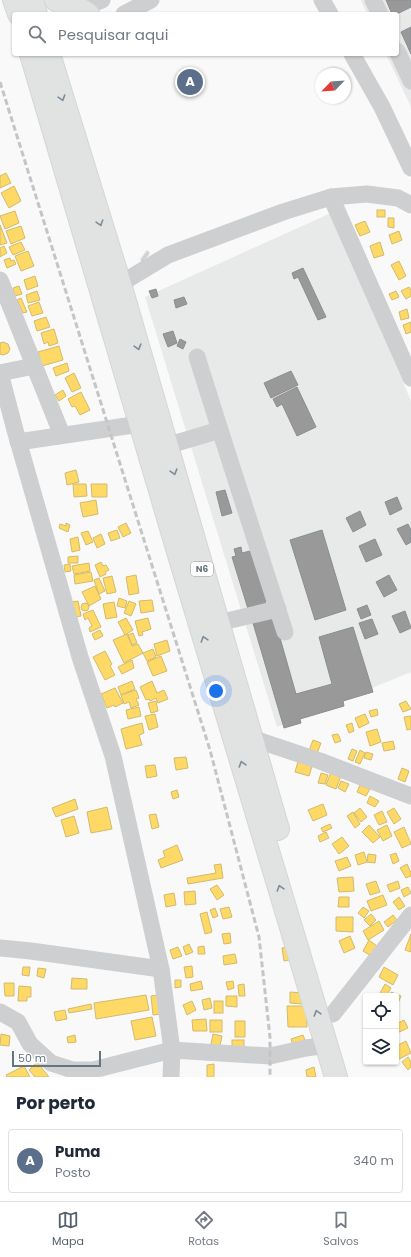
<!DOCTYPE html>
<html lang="pt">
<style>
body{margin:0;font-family:Poppins,sans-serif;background:#f2f2f3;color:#1f2937}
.controls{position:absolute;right:12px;bottom:12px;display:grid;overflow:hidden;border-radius:4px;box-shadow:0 1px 3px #0004}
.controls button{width:36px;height:36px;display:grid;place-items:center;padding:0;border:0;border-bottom:1px solid #e0e1e3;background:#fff;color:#1f2937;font:20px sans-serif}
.compass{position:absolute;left:315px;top:68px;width:36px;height:36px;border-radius:50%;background:#fff;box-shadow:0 1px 3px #0004;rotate:245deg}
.scale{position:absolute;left:12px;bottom:10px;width:89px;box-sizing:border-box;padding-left:4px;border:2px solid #657683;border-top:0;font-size:11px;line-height:14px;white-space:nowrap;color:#657683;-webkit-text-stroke:3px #fff;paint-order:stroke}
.you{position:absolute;left:216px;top:691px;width:14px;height:14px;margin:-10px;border:3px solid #fff;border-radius:50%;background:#1a73e8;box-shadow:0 0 0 6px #1a73e833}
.badge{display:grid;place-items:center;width:26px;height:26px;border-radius:50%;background:#56606c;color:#fff;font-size:13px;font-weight:700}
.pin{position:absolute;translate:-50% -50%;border:2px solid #fff;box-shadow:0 1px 4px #0006}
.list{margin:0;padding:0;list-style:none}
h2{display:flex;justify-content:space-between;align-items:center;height:52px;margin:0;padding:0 16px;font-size:17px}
h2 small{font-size:13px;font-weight:400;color:#747a83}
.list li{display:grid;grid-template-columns:26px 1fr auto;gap:12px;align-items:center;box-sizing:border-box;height:64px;margin:0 8px 8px;padding:0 8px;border:1px solid #e0e1e3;border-radius:4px}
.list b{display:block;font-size:15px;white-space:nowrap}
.list p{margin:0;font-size:13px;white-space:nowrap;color:#747a83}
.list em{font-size:13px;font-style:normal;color:#747a83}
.icon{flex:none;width:22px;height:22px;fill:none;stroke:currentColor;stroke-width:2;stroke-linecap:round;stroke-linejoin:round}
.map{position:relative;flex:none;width:411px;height:1077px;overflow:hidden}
.search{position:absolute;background:#fff;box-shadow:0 1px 3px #0004;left:12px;right:12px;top:12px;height:44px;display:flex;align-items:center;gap:10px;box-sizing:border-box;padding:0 14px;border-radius:4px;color:#747a83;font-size:15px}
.sheet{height:124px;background:#fff}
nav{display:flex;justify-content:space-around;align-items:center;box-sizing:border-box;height:56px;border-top:1px solid #e0e1e3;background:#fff;font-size:11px;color:#747a83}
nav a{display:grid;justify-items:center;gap:2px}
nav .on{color:#56606c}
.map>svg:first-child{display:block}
.built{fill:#e8e9e9}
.homes{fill:#ffd966;stroke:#d1bb6f}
.industry{fill:#999;stroke:#898e92}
.building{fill:#d0d2d3;stroke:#e8e8e8}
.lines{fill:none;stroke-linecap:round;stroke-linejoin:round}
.highway-casing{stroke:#d5d6d6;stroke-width:24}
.minor{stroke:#cecfd0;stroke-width:17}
.highway{stroke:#e1e2e2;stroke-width:22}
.rail{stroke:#c3c5c6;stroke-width:3;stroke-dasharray:6 3;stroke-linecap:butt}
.oneway{stroke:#7e8c96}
.labels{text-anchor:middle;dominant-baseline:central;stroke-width:4;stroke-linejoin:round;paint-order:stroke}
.shield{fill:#fff;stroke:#939fa8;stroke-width:1}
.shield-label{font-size:9px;font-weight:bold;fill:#657683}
</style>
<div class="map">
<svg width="411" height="1077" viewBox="0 0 411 1077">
<rect width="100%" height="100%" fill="#f9f9f9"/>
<g class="built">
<path d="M 361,0 L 411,0 L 411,107 L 386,54 L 397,54 L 397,14 L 367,14 Z"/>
<path d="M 331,213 L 411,401 L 411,672 L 277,727 L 145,297 Z"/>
</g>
<g class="homes">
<path d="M 6,173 L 11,183 L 0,188 L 0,176 Z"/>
<path d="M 14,186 L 21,201 L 9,208 L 1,193 Z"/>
<rect x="377" y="210" width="8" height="7"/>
<path d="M 15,211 L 19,223 L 5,229 L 0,216 Z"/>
<path d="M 388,218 L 394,218 L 394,228 L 388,227 Z"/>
<path d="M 365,221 L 370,232 L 360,236 L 355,225 Z"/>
<path d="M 0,225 L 7,243 L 0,245 Z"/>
<path d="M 21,226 L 25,238 L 11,244 L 6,231 Z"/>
<path d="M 399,231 L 402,240 L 392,244 L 389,235 Z"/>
<path d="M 21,242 L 25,250 L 13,255 L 9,247 Z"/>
<path d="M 380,242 L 384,255 L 374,258 L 370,246 Z"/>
<path d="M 4,246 L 7,253 L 0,257 L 0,248 Z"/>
<path d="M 28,251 L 34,266 L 21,271 L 15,256 Z"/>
<path d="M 10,258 L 11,261 L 14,260 L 16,264 L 7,268 L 4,260 Z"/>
<path d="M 399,261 L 406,276 L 399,280 L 391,265 Z"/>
<path d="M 35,276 L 38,286 L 27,290 L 24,280 Z"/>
<path d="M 19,286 L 22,294 L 15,296 L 13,288 Z"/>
<path d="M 409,287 L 411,290 L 411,296 L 406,299 L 401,291 Z"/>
<path d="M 37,291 L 40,300 L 28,303 L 26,295 Z"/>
<path d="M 396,291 L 399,297 L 392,300 L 389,294 Z"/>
<path d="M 21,298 L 27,312 L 23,313 L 17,300 Z"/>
<path d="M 39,302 L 43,313 L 32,316 L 28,306 Z"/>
<path d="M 407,309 L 409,318 L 401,320 L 399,312 Z"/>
<path d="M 46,317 L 50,327 L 37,331 L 34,321 Z"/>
<path d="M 411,322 L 411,332 L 406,334 L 403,325 Z"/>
<path d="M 54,329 L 58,343 L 49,346 L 48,342 L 44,344 L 41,333 Z"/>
<path d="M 3,342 L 8,344 L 10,349 L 8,353 L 3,355 L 0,354 L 0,343 Z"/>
<path d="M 59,346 L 63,360 L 42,366 L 38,352 Z"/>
<path d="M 67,363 L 69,371 L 56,376 L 53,368 Z"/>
<path d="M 74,373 L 81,388 L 72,392 L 65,378 Z"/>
<path d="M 63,390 L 66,396 L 59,401 L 55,395 Z"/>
<path d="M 81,392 L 90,410 L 80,415 L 75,406 L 72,407 L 68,399 Z"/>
<path d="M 76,470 L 79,482 L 67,485 L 65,473 Z"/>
<path d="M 73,484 L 86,484 L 87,496 L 74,497 Z"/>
<path d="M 91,484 L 107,484 L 107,497 L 92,497 Z"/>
<path d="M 96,500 L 98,514 L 83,517 L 80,503 Z"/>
<path d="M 66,523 L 70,525 L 68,532 L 59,528 L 60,524 L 66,526 Z"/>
<path d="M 126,523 L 131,533 L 123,537 L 118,527 Z"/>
<path d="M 117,530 L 120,538 L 111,541 L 108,533 Z"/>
<path d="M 88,531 L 93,542 L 86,545 L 81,533 Z"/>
<path d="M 101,534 L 105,544 L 97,548 L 93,538 Z"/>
<path d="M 78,537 L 80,550 L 72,552 L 70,539 Z"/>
<path d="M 78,556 L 78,563 L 68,563 L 68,557 Z"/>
<path d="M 101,562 L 103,566 L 106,565 L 109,570 L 105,572 L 106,574 L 100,577 L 95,565 Z"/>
<path d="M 89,563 L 90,571 L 74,574 L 72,566 Z"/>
<path d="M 70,564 L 71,571 L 65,572 L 64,565 Z"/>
<path d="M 91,572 L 93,581 L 75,584 L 74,575 Z"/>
<path d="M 136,575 L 139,593 L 129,595 L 126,577 Z"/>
<path d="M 112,576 L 116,592 L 107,594 L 103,578 Z"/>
<path d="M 99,578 L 105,591 L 99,594 L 94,580 Z"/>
<path d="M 95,586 L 101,599 L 89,606 L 82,592 Z"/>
<path d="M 119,598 L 127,601 L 125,608 L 117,606 Z"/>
<path d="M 152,600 L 154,611 L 141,613 L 139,601 Z"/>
<path d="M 78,601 L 81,616 L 75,617 L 72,602 Z"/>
<path d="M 129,601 L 136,604 L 131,616 L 124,613 Z"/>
<path d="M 114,602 L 117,617 L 106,619 L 103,604 Z"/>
<circle cx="85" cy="607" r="4"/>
<path d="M 93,610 L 101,627 L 90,632 L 89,628 L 92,626 L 88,618 L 85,620 L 83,614 Z"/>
<path d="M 126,618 L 133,630 L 125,635 L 118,622 Z"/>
<path d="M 148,618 L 151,629 L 142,632 L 143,635 L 139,636 L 135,621 Z"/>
<path d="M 100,630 L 103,636 L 95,640 L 92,634 Z"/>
<path d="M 133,633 L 137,643 L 132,645 L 128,635 Z"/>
<path d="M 127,634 L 132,646 L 138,644 L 143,653 L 124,663 L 113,640 Z"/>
<path d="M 167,640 L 170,651 L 157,656 L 154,644 Z"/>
<path d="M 153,649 L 156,657 L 147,661 L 143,653 Z"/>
<path d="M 105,651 L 112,664 L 110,666 L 115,675 L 105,680 L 93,657 Z"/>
<path d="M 161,656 L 167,671 L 153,676 L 147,662 Z"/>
<path d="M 132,660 L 134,668 L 122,674 L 118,667 Z"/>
<path d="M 132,681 L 135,689 L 121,695 L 118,687 Z"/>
<path d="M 152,681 L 157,693 L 164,690 L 168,699 L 158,703 L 156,698 L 150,701 L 149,699 L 146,700 L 140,687 Z"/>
<path d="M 115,688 L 123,703 L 115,707 L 114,705 L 107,708 L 101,694 Z"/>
<path d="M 136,690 L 139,698 L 136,699 L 139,705 L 131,708 L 129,702 L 124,704 L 121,695 Z"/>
<path d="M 156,701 L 158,711 L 151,713 L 148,703 Z"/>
<path d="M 406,701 L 411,709 L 403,712 L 399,704 Z"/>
<path d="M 139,707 L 141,716 L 128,719 L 126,710 Z"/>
<path d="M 377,709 L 378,715 L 371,717 L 369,711 Z"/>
<path d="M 155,714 L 158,727 L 149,730 L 145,716 Z"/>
<path d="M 365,714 L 369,723 L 359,728 L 355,718 Z"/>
<path d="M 411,716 L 411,729 L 407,730 L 404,717 Z"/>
<path d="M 142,723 L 144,733 L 139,735 L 142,745 L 126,749 L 121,729 Z"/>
<path d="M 352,723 L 354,731 L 349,733 L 346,725 Z"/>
<path d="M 377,729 L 381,742 L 370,746 L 366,732 Z"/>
<path d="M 338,734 L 341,741 L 335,743 L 332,735 Z"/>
<path d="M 313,740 L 321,743 L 316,756 L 308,753 Z"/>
<path d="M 393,741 L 395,749 L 384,751 L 382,743 Z"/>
<path d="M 352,749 L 357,751 L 353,761 L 348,759 Z"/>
<path d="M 360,750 L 365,753 L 360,764 L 355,762 Z"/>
<path d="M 366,752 L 373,754 L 371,760 L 364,758 Z"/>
<path d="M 186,757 L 188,768 L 176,770 L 174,758 Z"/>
<path d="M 299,758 L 313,763 L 309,776 L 295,772 Z"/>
<path d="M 155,765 L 157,776 L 147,778 L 145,766 Z"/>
<path d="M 402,768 L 409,771 L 405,782 L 398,779 Z"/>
<path d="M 331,772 L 341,776 L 336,789 L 326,785 Z"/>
<path d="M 321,773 L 328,775 L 325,784 L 318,783 Z"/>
<path d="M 341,781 L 349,784 L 345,792 L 338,788 Z"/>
<path d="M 360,785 L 370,789 L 366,796 L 357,792 Z"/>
<path d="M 177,790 L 179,797 L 173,799 L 171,792 Z"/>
<path d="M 370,796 L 379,801 L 375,807 L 367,803 Z"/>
<path d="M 75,799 L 78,809 L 56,817 L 52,808 Z"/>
<path d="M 323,804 L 327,815 L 313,821 L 308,810 Z"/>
<path d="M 107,807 L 112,829 L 91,833 L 87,812 Z"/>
<path d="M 360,808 L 367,817 L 361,822 L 354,813 Z"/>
<path d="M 394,808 L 401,819 L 394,824 L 387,812 Z"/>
<path d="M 382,811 L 387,822 L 379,825 L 374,815 Z"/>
<path d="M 353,812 L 360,824 L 355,828 L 347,816 Z"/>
<path d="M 156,814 L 159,827 L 152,829 L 149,815 Z"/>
<path d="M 74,816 L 79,833 L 66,837 L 61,820 Z"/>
<path d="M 330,824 L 332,828 L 323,832 L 321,828 Z"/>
<path d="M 369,825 L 380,837 L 373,843 L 362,832 Z"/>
<path d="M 387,825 L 392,836 L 383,841 L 377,830 Z"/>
<path d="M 404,827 L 411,844 L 402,848 L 394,832 Z"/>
<path d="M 326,832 L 329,838 L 320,842 L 318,836 Z"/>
<path d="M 342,837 L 349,846 L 339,854 L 332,844 Z"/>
<path d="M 177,845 L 183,860 L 161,868 L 158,860 L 165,857 L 163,851 Z"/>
<path d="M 364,852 L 367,862 L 358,865 L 355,855 Z"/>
<path d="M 396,853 L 399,861 L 393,864 L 390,855 Z"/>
<path d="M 368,854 L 376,855 L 375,863 L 367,862 Z"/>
<path d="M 347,857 L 351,866 L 339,871 L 335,861 Z"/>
<path d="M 221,864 L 223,878 L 188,884 L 187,878 L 216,873 L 214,865 Z"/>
<path d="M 407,864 L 411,873 L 411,876 L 406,878 L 400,868 Z"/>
<path d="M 353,877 L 354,891 L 339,892 L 337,878 Z"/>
<path d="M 376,881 L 380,892 L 370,895 L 366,884 Z"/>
<path d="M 398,881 L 400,888 L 390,892 L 387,885 Z"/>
<path d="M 217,885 L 224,895 L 217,900 L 210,889 Z"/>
<path d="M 408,887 L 411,893 L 404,897 L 401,890 Z"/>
<path d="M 195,891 L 196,904 L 185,905 L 184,892 Z"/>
<path d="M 174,893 L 176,905 L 166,907 L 164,895 Z"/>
<path d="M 383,895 L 387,905 L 371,911 L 367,901 Z"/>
<path d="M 339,897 L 349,897 L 349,907 L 338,907 Z"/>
<path d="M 399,897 L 405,906 L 399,910 L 393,902 Z"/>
<path d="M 229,907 L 232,917 L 223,919 L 220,909 Z"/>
<path d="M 363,907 L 369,911 L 364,918 L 358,913 Z"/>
<path d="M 215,908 L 218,916 L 213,918 L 210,910 Z"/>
<path d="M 207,912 L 212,932 L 205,934 L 200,914 Z"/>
<path d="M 371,914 L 376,920 L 370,926 L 364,920 Z"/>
<path d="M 393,915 L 397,920 L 388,927 L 384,922 Z"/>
<path d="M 336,917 L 353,917 L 353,932 L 336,931 Z"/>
<path d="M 379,921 L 384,930 L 368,940 L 363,931 Z"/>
<path d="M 230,933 L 231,943 L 224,944 L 222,934 Z"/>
<path d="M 411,934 L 411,952 L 405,950 Z"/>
<path d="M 350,936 L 355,948 L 344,953 L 339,941 Z"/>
<path d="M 369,940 L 377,946 L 371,956 L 363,951 Z"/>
<path d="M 189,944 L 193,952 L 186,955 L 183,947 Z"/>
<path d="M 204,946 L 205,954 L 198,954 L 198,947 Z"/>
<path d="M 292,946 L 295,959 L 284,961 L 282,948 Z"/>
<path d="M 178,947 L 182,956 L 173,959 L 170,950 Z"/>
<path d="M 235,954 L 237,963 L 224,965 L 223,956 Z"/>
<path d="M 192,966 L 193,977 L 186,978 L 184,967 Z"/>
<path d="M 23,967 L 30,967 L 29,976 L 22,975 Z"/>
<path d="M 384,967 L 398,975 L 393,985 L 379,977 Z"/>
<path d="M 38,968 L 46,969 L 44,978 L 37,976 Z"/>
<path d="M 72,978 L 87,979 L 87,989 L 71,989 Z"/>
<path d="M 175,980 L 181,980 L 181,987 L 175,988 Z"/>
<path d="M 201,981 L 203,989 L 191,991 L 190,984 Z"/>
<path d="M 233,981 L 234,988 L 228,990 L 226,982 Z"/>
<path d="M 4,983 L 14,983 L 14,996 L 5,996 Z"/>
<path d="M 244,984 L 245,996 L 239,996 L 238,985 Z"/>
<path d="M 385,984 L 391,988 L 386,996 L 380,996 L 379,995 Z"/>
<path d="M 19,986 L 31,987 L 31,997 L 27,997 L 27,1001 L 18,1001 Z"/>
<path d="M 290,992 L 304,993 L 303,1004 L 290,1003 Z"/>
<path d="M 391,992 L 401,996 L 396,1008 L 396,996 L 389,996 Z"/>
<path d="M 146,995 L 149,1010 L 96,1019 L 94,1003 Z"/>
<path d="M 159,995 L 161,1014 L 153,1015 L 151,996 Z"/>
<path d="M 226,996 L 237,996 L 237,1007 L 226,1006 Z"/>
<path d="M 210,998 L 212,1008 L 204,1010 L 202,1000 Z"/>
<path d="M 192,1001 L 196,1010 L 187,1015 L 183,1005 Z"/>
<rect x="214" y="1001" width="9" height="12"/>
<path d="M 91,1004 L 92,1009 L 69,1013 L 68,1009 Z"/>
<path d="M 287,1006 L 306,1006 L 307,1027 L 288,1027 Z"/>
<path d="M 65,1010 L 67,1019 L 56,1021 L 54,1012 Z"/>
<path d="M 152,1017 L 156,1036 L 135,1040 L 131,1021 Z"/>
<path d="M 206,1019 L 207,1031 L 193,1031 L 192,1020 Z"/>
<rect x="210" y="1020" width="12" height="12"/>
<path d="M 404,1020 L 408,1028 L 397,1033 L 396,1024 Z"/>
<rect x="235" y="1021" width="10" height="16"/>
<path d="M 1,1034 L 10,1036 L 9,1046 L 0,1045 Z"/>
<path d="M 213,1034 L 222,1036 L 219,1051 L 210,1049 Z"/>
<path d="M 75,1035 L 76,1042 L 68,1043 L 67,1037 Z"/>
<path d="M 303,1035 L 307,1045 L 294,1049 L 291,1039 Z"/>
<rect x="232" y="1040" width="12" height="10"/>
<path d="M 406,1041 L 411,1053 L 397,1060 L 396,1046 Z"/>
<path d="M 408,1057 L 411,1062 L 411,1067 L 408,1070 L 402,1062 Z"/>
<path d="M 37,1062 L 49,1077 L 35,1077 L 29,1070 Z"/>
<path d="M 214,1064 L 214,1077 L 207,1077 L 207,1065 Z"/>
<path d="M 24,1066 L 30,1077 L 7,1077 L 6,1075 Z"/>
<path d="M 314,1067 L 316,1077 L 307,1077 L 306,1070 Z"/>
</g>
<g class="industry">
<path d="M 386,0 L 411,0 L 411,7 L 397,14 L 392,14 Z"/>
<path d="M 411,27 L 411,54 L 401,32 Z"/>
<path d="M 303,268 L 326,317 L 318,320 L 298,277 L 294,279 L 292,273 Z"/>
<path d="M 156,289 L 158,296 L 152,298 L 149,291 Z"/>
<path d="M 184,297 L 187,304 L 176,308 L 174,300 Z"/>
<path d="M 173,331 L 177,343 L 168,347 L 163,334 Z"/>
<path d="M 180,339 L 186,342 L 183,349 L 177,346 Z"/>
<path d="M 291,371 L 298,385 L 271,398 L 264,383 Z"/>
<path d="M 297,387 L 316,427 L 297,436 L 282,404 L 277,407 L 273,399 Z"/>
<path d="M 225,490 L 232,513 L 222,516 L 216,492 Z"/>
<path d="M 397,497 L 402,509 L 390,515 L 385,502 Z"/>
<path d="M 360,511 L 366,525 L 353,532 L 346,518 Z"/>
<path d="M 408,524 L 411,530 L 411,542 L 406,545 L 397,529 Z"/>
<path d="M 322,530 L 346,610 L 315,620 L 290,540 Z"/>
<path d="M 375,539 L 382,555 L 366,562 L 359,546 Z"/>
<path d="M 241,547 L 242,553 L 254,550 L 269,600 L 265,602 L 266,607 L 249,612 L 232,557 L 236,556 L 234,549 Z"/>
<path d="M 389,575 L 397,590 L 384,597 L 376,582 Z"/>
<path d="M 367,605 L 371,615 L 361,619 L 357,609 Z"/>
<path d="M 405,611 L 411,628 L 400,633 L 392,616 Z"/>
<path d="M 274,617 L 296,694 L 332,684 L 319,637 L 353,627 L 373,692 L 343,701 L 344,706 L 300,719 L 301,723 L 284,728 L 253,623 Z"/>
<path d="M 372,619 L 378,634 L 365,639 L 359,623 Z"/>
</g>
<path class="building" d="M 147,250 L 150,253 L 143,263 L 140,260 Z"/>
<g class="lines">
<g class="highway-casing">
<g id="highway">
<path d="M 14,0 L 19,14"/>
<path d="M 32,0 L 36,14"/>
<path d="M 56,0 L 80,9 L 88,14"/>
<path d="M 31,54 L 179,555 L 336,1077"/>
<path d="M 49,54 L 120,284 L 278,829"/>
</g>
</g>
<g class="minor">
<path d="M 322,0 L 330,14"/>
<path d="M 373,0 L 380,14"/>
<path d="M 71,12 L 102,0"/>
<path d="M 124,14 L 151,0"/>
<path d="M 397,51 L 411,81"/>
<path d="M 352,54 L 382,107 L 411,168"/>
<path d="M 331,197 L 411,378"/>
<path d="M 0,280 L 62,435"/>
<path d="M 120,284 L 168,255 L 283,212 L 331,197 L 367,194 L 398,198 L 411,205"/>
<path d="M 197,357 L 220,430"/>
<path d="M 0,373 L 15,430 L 80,657 L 113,756 L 161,969 L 172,1050 L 171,1077"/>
<path d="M 0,373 L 34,366"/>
<path d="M 18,442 L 140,424"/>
<path d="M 166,446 L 220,430 L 285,632"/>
<path d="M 218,623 L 278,609"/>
<path d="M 251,738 L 320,761 L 411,796"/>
<path d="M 0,948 L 31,951 L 161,969"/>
<path d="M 0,1012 L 18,1022 L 30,1044 L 51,1063 L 73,1070 L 93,1070 L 172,1050 L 270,1056 L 306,1048 L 327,1045"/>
<path d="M 333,1014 L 411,915"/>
</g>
<use href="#highway" class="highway"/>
<path class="rail" d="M 0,82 L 210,750 L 259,937 L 270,1037 L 270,1077"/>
</g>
<defs><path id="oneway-chevron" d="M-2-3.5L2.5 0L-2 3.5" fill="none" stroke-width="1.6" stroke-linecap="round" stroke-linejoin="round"/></defs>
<g class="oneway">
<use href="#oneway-chevron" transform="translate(62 98) rotate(73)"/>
<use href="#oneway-chevron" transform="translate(100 223) rotate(73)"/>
<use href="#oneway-chevron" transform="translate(138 347) rotate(74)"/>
<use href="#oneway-chevron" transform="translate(174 472) rotate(74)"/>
<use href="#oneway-chevron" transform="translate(204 639) rotate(-107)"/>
<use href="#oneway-chevron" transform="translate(242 764) rotate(-107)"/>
<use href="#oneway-chevron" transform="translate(280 888) rotate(-107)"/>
<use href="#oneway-chevron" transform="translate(317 1013) rotate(-107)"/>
</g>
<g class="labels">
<rect class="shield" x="191" y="562" width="22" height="14" rx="3"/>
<g class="shield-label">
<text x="202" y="569">N6</text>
</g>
</g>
</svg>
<div class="controls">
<button><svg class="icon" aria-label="locate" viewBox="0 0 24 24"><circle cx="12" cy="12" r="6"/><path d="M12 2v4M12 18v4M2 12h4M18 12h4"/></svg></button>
<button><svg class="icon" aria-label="layers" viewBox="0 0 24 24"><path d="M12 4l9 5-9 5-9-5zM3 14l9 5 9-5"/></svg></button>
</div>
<svg class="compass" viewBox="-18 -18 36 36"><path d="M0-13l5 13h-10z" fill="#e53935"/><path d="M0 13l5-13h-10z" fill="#747a83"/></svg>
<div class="scale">50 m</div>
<div class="you"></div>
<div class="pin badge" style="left:190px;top:82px;background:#5c6f8a">A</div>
<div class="search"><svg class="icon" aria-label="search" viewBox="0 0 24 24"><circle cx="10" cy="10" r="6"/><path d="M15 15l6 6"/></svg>Pesquisar aqui</div>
</div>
<section class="sheet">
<h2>Por perto<small></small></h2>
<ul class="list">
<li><span class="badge" style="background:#5c6f8a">A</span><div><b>Puma</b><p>Posto</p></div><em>340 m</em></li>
</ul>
</section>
<nav>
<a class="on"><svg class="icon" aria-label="map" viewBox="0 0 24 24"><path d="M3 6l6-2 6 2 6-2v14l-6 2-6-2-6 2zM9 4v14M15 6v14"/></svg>Mapa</a>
<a><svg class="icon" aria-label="directions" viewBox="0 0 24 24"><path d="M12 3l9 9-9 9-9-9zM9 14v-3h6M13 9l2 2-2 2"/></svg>Rotas</a>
<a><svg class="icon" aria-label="saved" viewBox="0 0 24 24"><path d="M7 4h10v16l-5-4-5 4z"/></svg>Salvos</a>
</nav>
